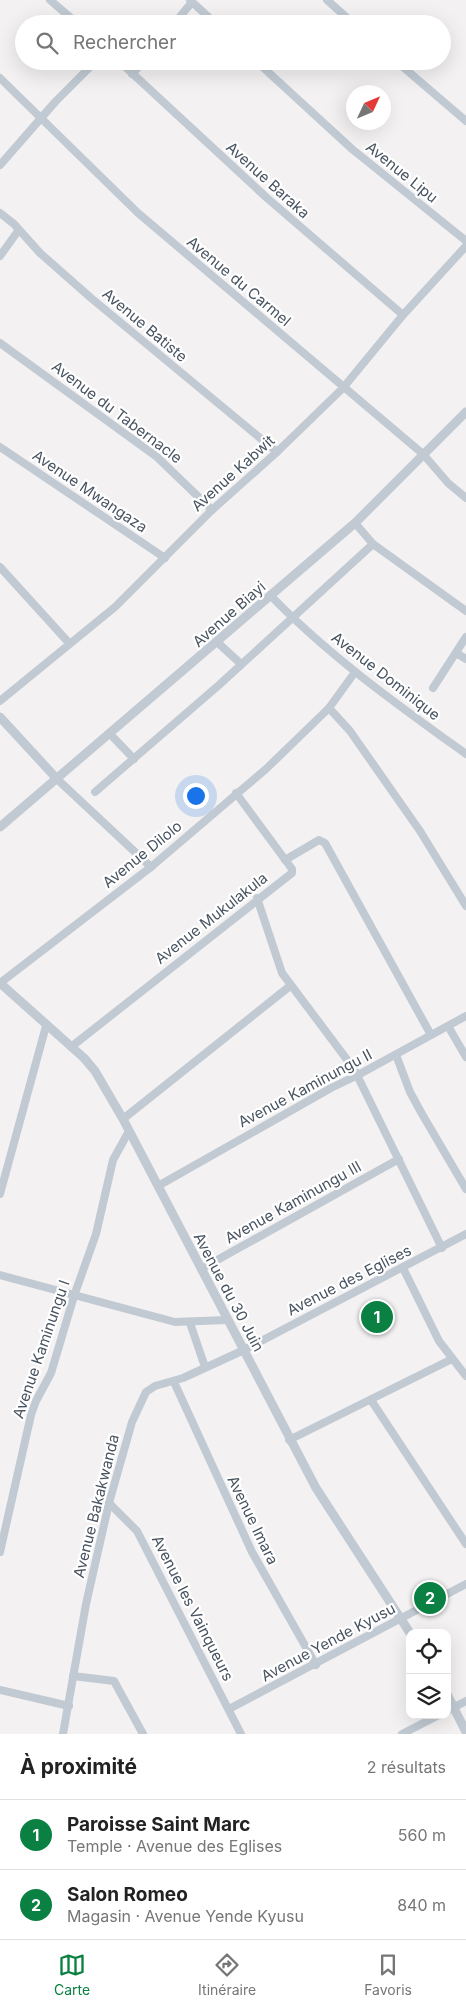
<!DOCTYPE html>
<html lang="fr">
<meta charset="utf-8">
<style>
body{margin:0;font-family:Inter,sans-serif;background:#f6f6f6;color:#222}
.controls{position:absolute;right:15px;bottom:15px;display:grid;overflow:hidden;border-radius:10px;box-shadow:0 5px 20px #0002}
.controls button{width:45px;height:45px;display:grid;place-items:center;padding:0;border:0;border-bottom:1px solid #e0e0e0;background:#fff;color:#222;font:25px sans-serif}
.compass{position:absolute;left:346px;top:85px;width:45px;height:45px;border-radius:50%;background:#fff;box-shadow:0 5px 20px #0002;rotate:46deg}
.you{position:absolute;left:195px;top:795px;width:18px;height:18px;margin:-12px;border:4px solid #fff;border-radius:50%;background:#1a73e8;box-shadow:0 0 0 8px #1a73e833}
.badge{display:grid;place-items:center;width:32px;height:32px;border-radius:50%;background:#0b8043;color:#fff;font-size:16px;font-weight:700}
.pin{position:absolute;translate:-50% -50%;border:2px solid #fff;box-shadow:0 1px 5px #0006}
.list{margin:0;padding:0;list-style:none}
h2{display:flex;justify-content:space-between;align-items:center;height:65px;margin:0;padding:0 20px;font-size:21px}
h2 small{font-size:16px;font-weight:400;color:#767676}
.list li{display:grid;grid-template-columns:32px 1fr auto;gap:15px;align-items:center;box-sizing:border-box;height:70px;padding:0 20px;border-top:1px solid #e0e0e0}
.list b{display:block;font-size:19px;white-space:nowrap}
.list p{margin:0;font-size:16px;white-space:nowrap;color:#767676}
.list em{font-size:16px;font-style:normal;color:#767676}
.icon{flex:none;width:28px;height:28px;fill:none;stroke:currentColor;stroke-width:2;stroke-linecap:round;stroke-linejoin:round}
.map{position:relative;flex:none;width:466px;height:1734px;overflow:hidden}
.search{position:absolute;background:#fff;box-shadow:0 5px 20px #0002;left:15px;right:15px;top:15px;height:55px;display:flex;align-items:center;gap:12px;box-sizing:border-box;padding:0 18px;border-radius:28px;color:#767676;font-size:19px}
.sheet{height:205px;background:#fff}
nav{display:flex;justify-content:space-around;align-items:center;box-sizing:border-box;height:70px;border-top:1px solid #e0e0e0;background:#fff;font-size:14px;color:#767676}
nav a{display:grid;justify-items:center;gap:2px}
nav .on{color:#0b8043}
.map>svg:first-child{display:block}
.lines{fill:none;stroke-linecap:round;stroke-linejoin:round}
.minor{stroke:#c1cad3;stroke-width:8}
.tertiary{stroke:#c1cad3;stroke-width:9}
.labels{text-anchor:middle;dominant-baseline:central;stroke-width:4.5;stroke-linejoin:round;paint-order:stroke}
.street-label{font-size:15px;fill:#485360;stroke:#fff}
</style>
<div class="map">
<svg width="466" height="1734" viewBox="0 0 466 1734">
<rect width="100%" height="100%" fill="#f3f1f1"/>
<g class="lines">
<g class="minor">
<path d="M 50,0 L 78,24"/>
<path d="M 190,0 L 216,24"/>
<path d="M 327,0 L 354,24"/>
<path d="M 174,24 L 192,2"/>
<path d="M 119,61 L 267,198 L 403,315"/>
<path d="M 256,61 L 352,149 L 466,241"/>
<path d="M 396,61 L 466,121"/>
<path d="M 132,74 L 144,61"/>
<path d="M 0,78 L 138,213 L 423,454 L 448,483 L 466,498"/>
<path d="M 0,165 L 56,101 L 96,61"/>
<path d="M 0,213 L 14,224 L 40,253 L 91,298 L 277,452"/>
<path d="M 0,256 L 18,231"/>
<path d="M 0,343 L 157,457 L 212,510"/>
<path d="M 0,447 L 165,558"/>
<path d="M 355,523 L 373,544 L 466,611"/>
<path d="M 0,567 L 69,643"/>
<path d="M 271,596 C 329,656 398,705 466,754"/>
<path d="M 217,642 L 241,664"/>
<path d="M 456,653 L 466,659"/>
<path d="M 433,688 L 466,637"/>
<path d="M 0,701 L 115,607 L 212,510 L 277,452 L 343,388 L 403,315 L 466,246"/>
<path d="M 329,708 L 350,731 L 420,831 L 466,906"/>
<path d="M 110,734 L 134,759"/>
<path d="M 57,779 L 151,867"/>
<path d="M 95,792 L 219,685 L 373,544"/>
<path d="M 285,860 L 319,840 L 325,843 L 431,1035"/>
<path d="M 257,898 L 282,973 L 354,1069 L 442,1248"/>
<path d="M 0,983 L 151,867 L 266,769 L 329,708 L 355,672"/>
<path d="M 448,1026 L 466,1057"/>
<path d="M 71,1047 L 292,873 L 292,869 L 236,793"/>
<path d="M 396,1055 L 410,1092 L 422,1114 L 466,1189"/>
<path d="M 123,1119 L 290,986"/>
<path d="M 158,1186 L 331,1088 L 358,1075 L 466,1016"/>
<path d="M 0,1194 L 46,1026"/>
<path d="M 403,1268 L 439,1341 L 466,1376"/>
<path d="M 201,1269 L 399,1159"/>
<path d="M 0,1275 L 175,1322 L 227,1320"/>
<path d="M 190,1323 L 205,1367"/>
<path d="M 174,1382 L 252,1552 L 316,1665"/>
<path d="M 371,1400 L 466,1544"/>
<path d="M 289,1440 L 452,1359"/>
<path d="M 109,1503 L 137,1531 L 241,1734"/>
<path d="M 0,1552 L 31,1415 L 36,1401 L 51,1373 L 74,1296 L 96,1234 L 113,1160 L 129,1131"/>
<path d="M 73,1676 L 114,1681 L 143,1734"/>
<path d="M 0,1690 L 69,1706"/>
<path d="M 229,1709 L 466,1584"/>
<path d="M 447,1711 L 466,1701"/>
<path d="M 63,1734 L 86,1604 L 109,1503 L 132,1422 L 146,1392 L 155,1386 L 183,1378 L 244,1350 L 466,1234"/>
<path d="M 402,1734 L 439,1715"/>
</g>
<g class="tertiary">
<path d="M 0,717 L 57,779"/>
<path d="M 0,827 L 355,523 L 466,412"/>
<path d="M 0,983 L 84,1058 L 95,1071 L 123,1119 L 316,1488 L 410,1633"/>
<path d="M 447,1694 L 466,1732"/>
</g>
</g>
<g class="labels">
<g class="street-label">
<text transform="translate(402 172) rotate(39)">Avenue Lipu</text>
<text transform="translate(268 180) rotate(42)">Avenue Baraka</text>
<text transform="translate(239 281) rotate(40)">Avenue du Carmel</text>
<text transform="translate(145 325) rotate(40)">Avenue Batiste</text>
<text transform="translate(117 412) rotate(37)">Avenue du Tabernacle</text>
<text transform="translate(233 473) rotate(-42)">Avenue Kabwit</text>
<text transform="translate(90 491) rotate(34)">Avenue Mwangaza</text>
<text transform="translate(229 614) rotate(-41)">Avenue Biayi</text>
<text transform="translate(386 676) rotate(38)">Avenue Dominique</text>
<text transform="translate(142 854) rotate(-39)">Avenue Dilolo</text>
<text transform="translate(211 918) rotate(-38)">Avenue Mukulakula</text>
<text transform="translate(305 1088) rotate(-28)">Avenue Kaminungu II</text>
<text transform="translate(293 1202) rotate(-29)">Avenue Kaminungu III</text>
<text transform="translate(349 1280) rotate(-27)">Avenue des Eglises</text>
<text transform="translate(229 1292) rotate(62)">Avenue du 30 Juin</text>
<text transform="translate(41 1349) rotate(-71)">Avenue Kaminungu I</text>
<text transform="translate(96 1506) rotate(-76)">Avenue Bakakwanda</text>
<text transform="translate(253 1520) rotate(64)">Avenue Imara</text>
<text transform="translate(193 1608) rotate(63)">Avenue les Vainqueurs</text>
<text transform="translate(328 1642) rotate(-28)">Avenue Yende Kyusu</text>
</g>
</g>
</svg>
<div class="controls">
<button><svg class="icon" aria-label="locate" viewBox="0 0 24 24"><circle cx="12" cy="12" r="6"/><path d="M12 2v4M12 18v4M2 12h4M18 12h4"/></svg></button>
<button><svg class="icon" aria-label="layers" viewBox="0 0 24 24"><path d="M12 4l9 5-9 5-9-5zM3 14l9 5 9-5"/></svg></button>
</div>
<svg class="compass" viewBox="-18 -18 36 36"><path d="M0-13l5 13h-10z" fill="#e53935"/><path d="M0 13l5-13h-10z" fill="#767676"/></svg>
<div class="you"></div>
<div class="pin badge" style="left:377px;top:1317px">1</div>
<div class="pin badge" style="left:430px;top:1598px">2</div>
<div class="search"><svg class="icon" aria-label="search" viewBox="0 0 24 24"><circle cx="10" cy="10" r="6"/><path d="M15 15l6 6"/></svg>Rechercher</div>
</div>
<section class="sheet">
<h2>À proximité<small>2 résultats</small></h2>
<ul class="list">
<li><span class="badge">1</span><div><b>Paroisse Saint Marc</b><p>Temple · Avenue des Eglises</p></div><em>560 m</em></li>
<li><span class="badge">2</span><div><b>Salon Romeo</b><p>Magasin · Avenue Yende Kyusu</p></div><em>840 m</em></li>
</ul>
</section>
<nav>
<a class="on"><svg class="icon" aria-label="map" viewBox="0 0 24 24"><path d="M3 6l6-2 6 2 6-2v14l-6 2-6-2-6 2zM9 4v14M15 6v14"/></svg>Carte</a>
<a><svg class="icon" aria-label="directions" viewBox="0 0 24 24"><path d="M12 3l9 9-9 9-9-9zM9 14v-3h6M13 9l2 2-2 2"/></svg>Itinéraire</a>
<a><svg class="icon" aria-label="saved" viewBox="0 0 24 24"><path d="M7 4h10v16l-5-4-5 4z"/></svg>Favoris</a>
</nav>
